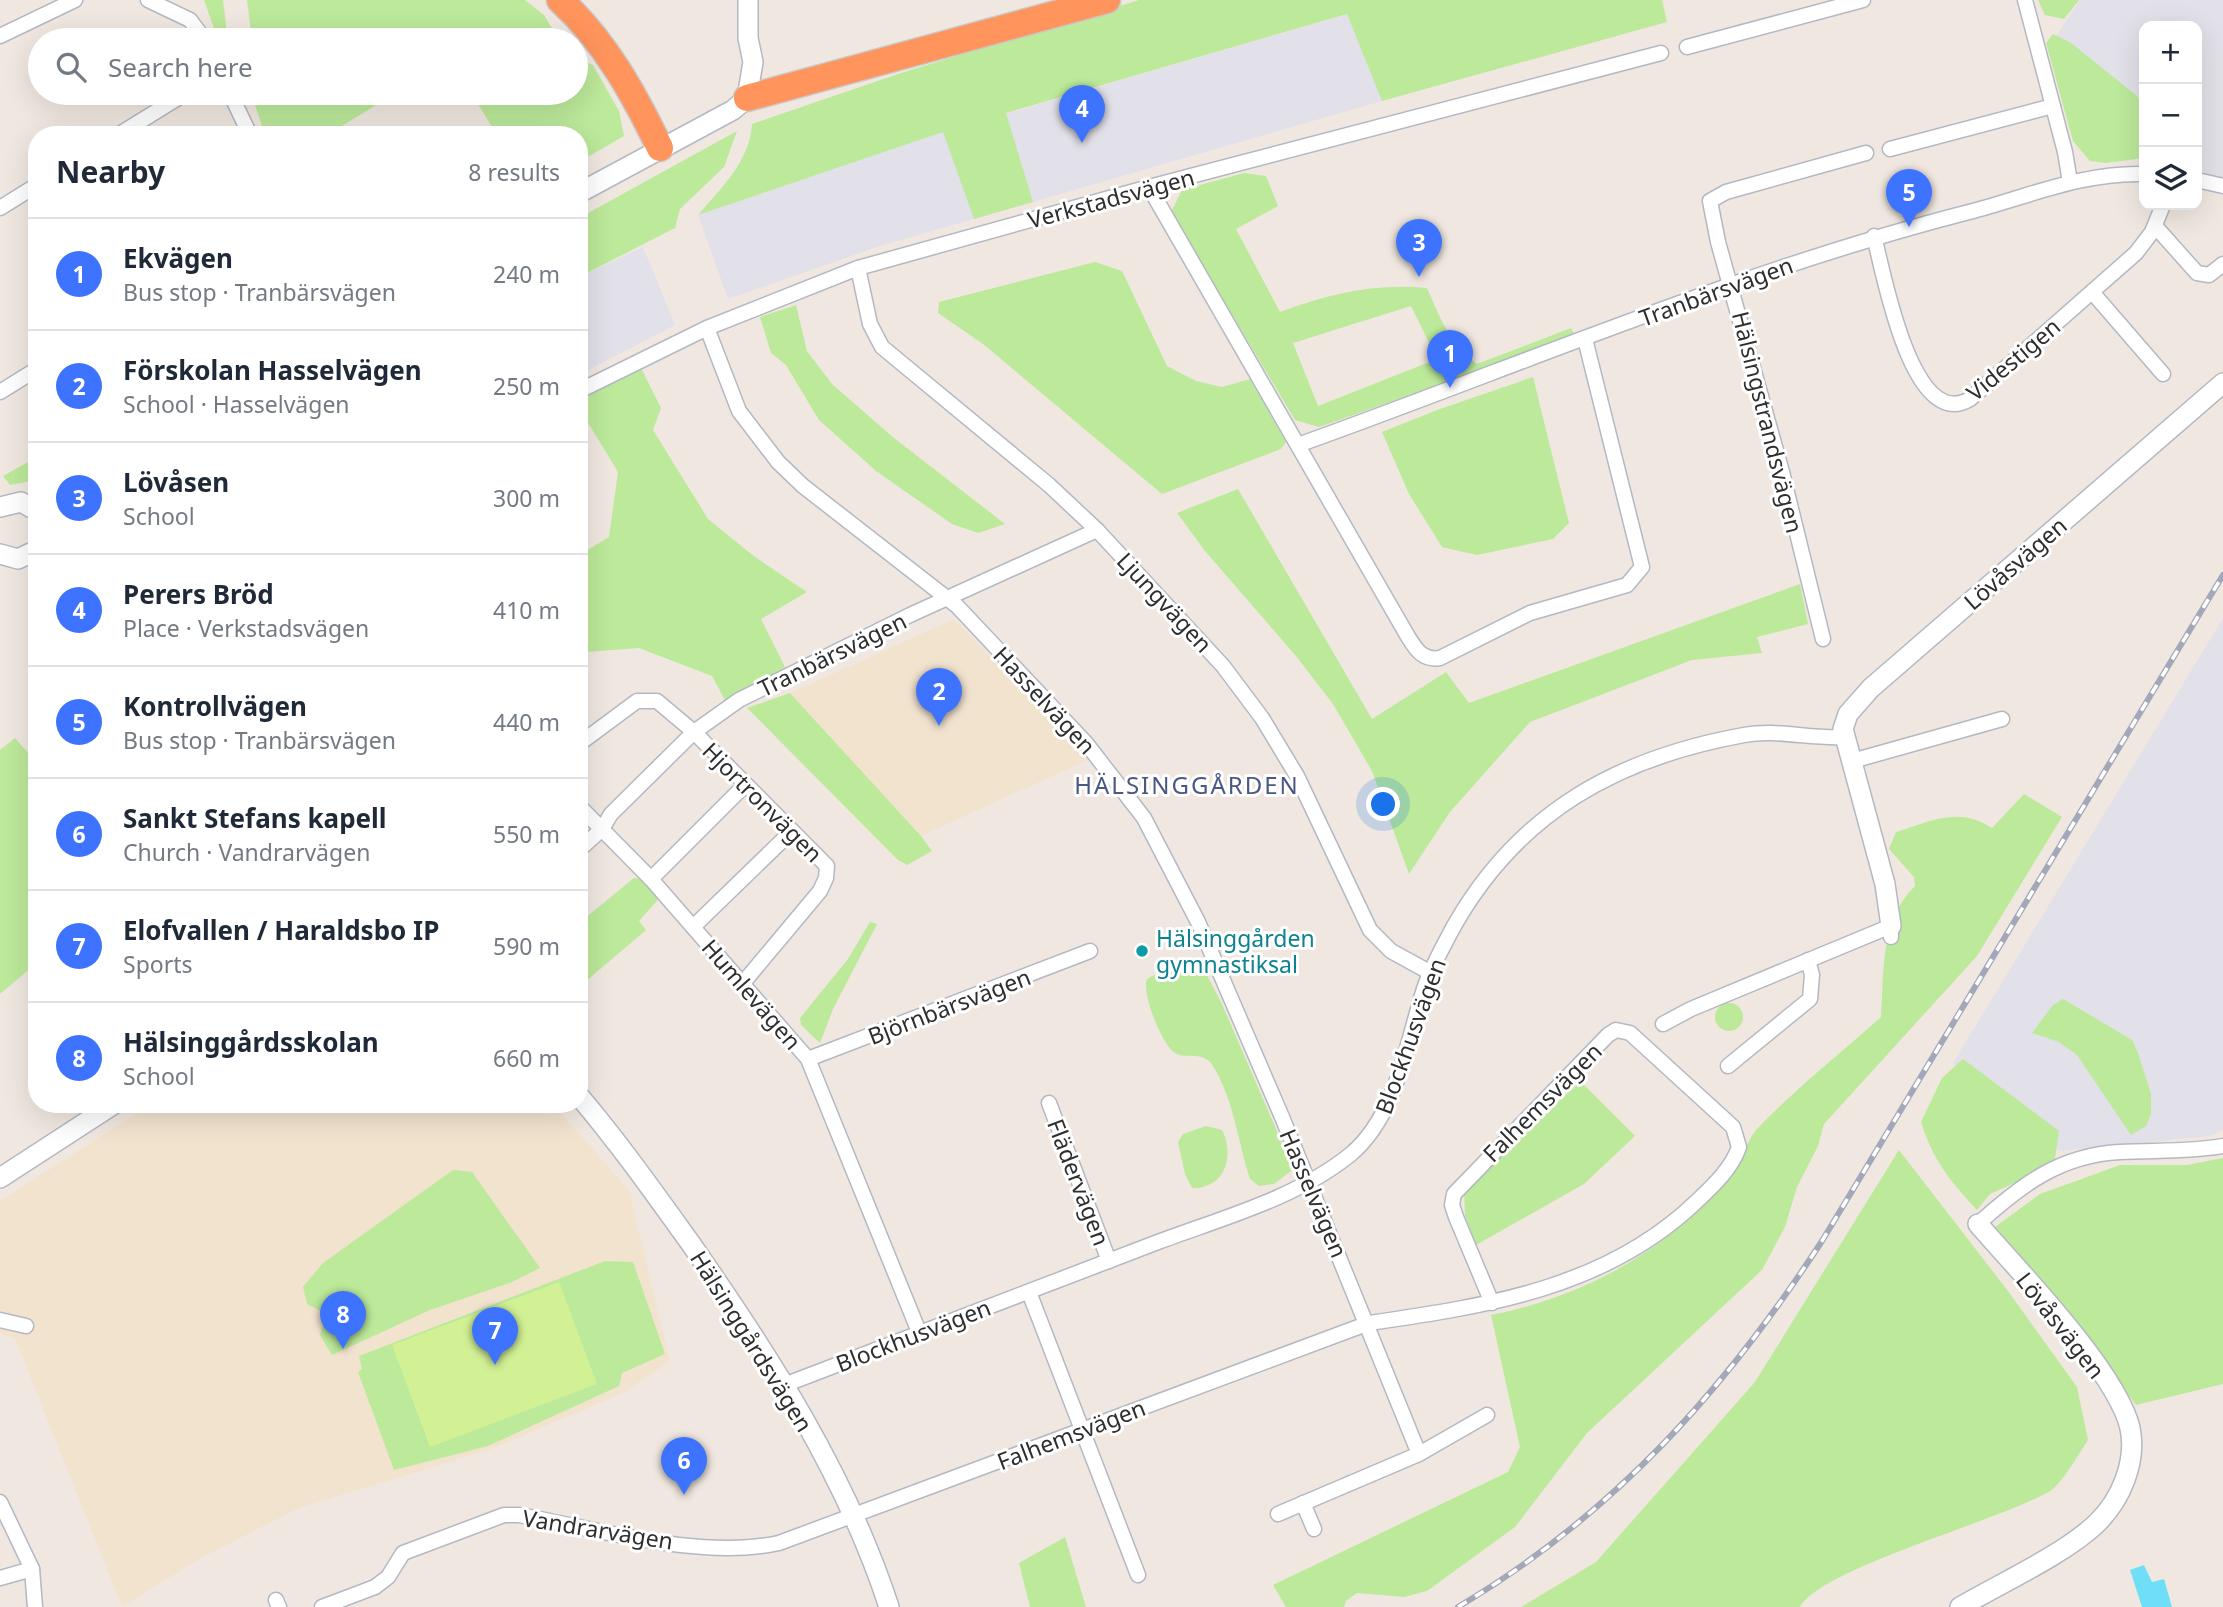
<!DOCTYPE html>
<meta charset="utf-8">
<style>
body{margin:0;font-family:"Noto Sans",sans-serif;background:#f2f2f3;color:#1f2937}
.controls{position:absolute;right:21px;top:21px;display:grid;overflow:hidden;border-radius:14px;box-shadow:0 7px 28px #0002}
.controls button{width:63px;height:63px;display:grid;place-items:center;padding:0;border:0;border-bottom:2px solid #e0e1e3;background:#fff;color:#1f2937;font:35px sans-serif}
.you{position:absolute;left:1384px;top:805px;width:24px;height:24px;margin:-18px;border:5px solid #fff;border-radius:50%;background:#1a73e8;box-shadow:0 0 0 10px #1a73e833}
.badge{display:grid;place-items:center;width:46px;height:46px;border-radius:50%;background:#3e73ff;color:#fff;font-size:23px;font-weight:700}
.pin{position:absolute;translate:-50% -58px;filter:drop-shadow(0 2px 4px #0008)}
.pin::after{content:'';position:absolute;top:37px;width:24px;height:21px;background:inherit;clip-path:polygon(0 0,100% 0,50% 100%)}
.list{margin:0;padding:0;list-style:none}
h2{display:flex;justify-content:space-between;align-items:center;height:91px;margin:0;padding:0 28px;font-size:30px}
h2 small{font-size:23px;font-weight:400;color:#747a83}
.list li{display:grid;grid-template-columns:46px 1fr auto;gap:21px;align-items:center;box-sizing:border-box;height:112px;padding:0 28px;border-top:2px solid #e0e1e3}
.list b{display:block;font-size:26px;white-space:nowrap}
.list p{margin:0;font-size:23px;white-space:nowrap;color:#747a83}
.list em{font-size:23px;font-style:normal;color:#747a83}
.icon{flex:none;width:38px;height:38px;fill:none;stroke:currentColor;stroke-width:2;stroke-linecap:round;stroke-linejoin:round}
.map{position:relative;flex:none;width:2223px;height:1607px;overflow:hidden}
.search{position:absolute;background:#fff;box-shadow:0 7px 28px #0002;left:28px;top:28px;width:560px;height:77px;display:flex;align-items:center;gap:18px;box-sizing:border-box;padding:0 24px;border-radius:38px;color:#747a83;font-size:26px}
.panel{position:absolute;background:#fff;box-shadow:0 7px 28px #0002;left:28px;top:126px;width:560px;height:987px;border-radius:28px}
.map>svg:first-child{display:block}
.industrial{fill:#e2e0e8}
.education{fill:#f2e3cf}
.green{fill:#bce99a;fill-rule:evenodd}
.pitch{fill:#d2f195}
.water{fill:#6edff7}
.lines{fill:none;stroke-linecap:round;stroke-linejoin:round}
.street-casing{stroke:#b4b8c2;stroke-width:17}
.secondary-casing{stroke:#b4b8c2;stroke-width:22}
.highway-casing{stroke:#c9c9c9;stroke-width:29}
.street{stroke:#fff;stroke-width:14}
.secondary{stroke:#fff;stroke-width:19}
.highway{stroke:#ff945c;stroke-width:26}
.rail-casing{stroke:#a2a7b9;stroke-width:6}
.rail{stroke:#fff;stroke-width:3.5;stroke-dasharray:10;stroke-linecap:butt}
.culture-dot{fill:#0f9aa8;stroke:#fff;stroke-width:2.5}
.labels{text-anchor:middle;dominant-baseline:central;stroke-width:6;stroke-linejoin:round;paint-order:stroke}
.street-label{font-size:23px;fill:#2e2e2e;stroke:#fff}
.culture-label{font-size:23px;fill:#0d838f;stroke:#fff;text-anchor:start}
.neighbourhood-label{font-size:24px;letter-spacing:2px;fill:#4a5983;stroke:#fff}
</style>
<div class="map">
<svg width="2223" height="1607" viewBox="0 0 2223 1607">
<rect width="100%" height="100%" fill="#f0e8e0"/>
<g class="industrial">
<path d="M 2080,0 L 2223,0 L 2223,184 L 2197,175 L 2197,26 L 2144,26 L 2144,157 L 2053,41 Z"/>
<path d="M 1348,14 L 1382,101 L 880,246 L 728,299 L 698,215 L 943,132 Z"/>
<path d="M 643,247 L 675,325 L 579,375 L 579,277 Z"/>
<path d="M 2223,618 L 2223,1130 L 2210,1136 L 2059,1151 L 1953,1063 Z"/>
</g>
<g class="education">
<path d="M 954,619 L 1088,760 L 921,836 L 790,693 Z"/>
<path d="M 151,1104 L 553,1104 L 629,1190 L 670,1361 L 622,1394 L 489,1450 L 299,1508 L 201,1558 L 122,1607 L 15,1338 L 0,1334 L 0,1201 Z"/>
</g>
<g class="green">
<path d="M 204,0 L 223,0 L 228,40 L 217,37 Z"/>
<path d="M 247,0 L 525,0 L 544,15 L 559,40 L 252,40 Z"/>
<path d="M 1139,0 L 1662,0 L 1667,22 L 1382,101 L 1347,14 L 1006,113 L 1033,202 L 974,219 L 943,132 L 698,215 C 721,188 750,161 752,124 L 901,73 Z"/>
<path d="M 2038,0 L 2079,0 L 2064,19 L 2045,15 Z"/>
<path d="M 2053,34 L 2071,43 L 2137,96 L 2144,107 L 2144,158 L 2106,163 L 2090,161 L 2073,141 L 2046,43 Z"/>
<path d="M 576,58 L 593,65 L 619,111 L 624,136 L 579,162 L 579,135 L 497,135 L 471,93 L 576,93 Z"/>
<path d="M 251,93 L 396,93 L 327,135 L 265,135 Z"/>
<path d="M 737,131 L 724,167 L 680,209 L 675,228 L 579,277 L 579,218 Z"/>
<path d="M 1244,173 L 1266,176 L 1278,206 L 1236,229 L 1280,312 C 1329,294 1374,283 1427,288 C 1440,318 1450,344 1477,364 L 1571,328 L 1576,337 L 1319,427 L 1295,420 L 1171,212 L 1182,190 ZM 1411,306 L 1437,359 L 1318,406 L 1293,343 Z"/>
<path d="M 1095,262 L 1122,271 L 1167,366 L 1196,381 L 1222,387 L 1250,379 L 1286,442 L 1281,449 L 1162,494 L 983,344 L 938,313 L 939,302 Z"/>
<path d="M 796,305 L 807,351 L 832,384 L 894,438 L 1005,524 L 978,533 L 952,524 L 876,471 L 819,420 L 786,365 L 771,353 L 760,317 Z"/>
<path d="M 640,366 L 661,408 L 653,430 L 708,519 L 755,557 L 807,592 L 761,619 L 785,667 L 726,702 L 712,676 L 639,648 L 586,652 L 579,659 L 579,555 L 609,537 L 618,472 L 579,408 L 579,401 Z"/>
<path d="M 1533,377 L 1569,523 L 1553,539 L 1477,555 L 1442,547 L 1409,494 L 1382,432 L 1440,409 Z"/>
<path d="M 37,457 L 37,480 L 10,485 L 3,476 Z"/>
<path d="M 1238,489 L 1372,719 L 1446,672 L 1469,703 L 1800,584 L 1808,624 L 1757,637 L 1762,653 L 1692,660 L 1530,722 L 1450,812 L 1409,874 L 1372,771 L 1333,704 L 1296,656 L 1205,551 L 1177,513 Z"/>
<path d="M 790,693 L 921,836 L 932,851 L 907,865 L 898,860 L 747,708 Z"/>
<path d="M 15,738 L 37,763 L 37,940 L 32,967 L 0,994 L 0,750 Z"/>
<path d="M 2024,794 L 2062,817 L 1977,956 L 1824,1124 L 1818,1146 L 1797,1187 L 1785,1227 L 1762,1270 L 1587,1433 L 1515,1527 L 1427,1591 L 1404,1597 L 1357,1593 L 1346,1601 L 1344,1607 L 1286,1607 L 1273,1585 L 1508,1472 L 1520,1447 L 1491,1315 C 1583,1297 1667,1251 1728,1179 C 1741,1164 1745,1143 1757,1129 C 1795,1089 1840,1054 1881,1017 C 1884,972 1880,920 1915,886 L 1914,877 L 1889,849 L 1896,832 C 1932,821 1958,806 1992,828 Z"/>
<path d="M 634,878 L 644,879 L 661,896 L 639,921 L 646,930 L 579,987 L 579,923 Z"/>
<path d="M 870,922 L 877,924 L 833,1009 L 820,1043 L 801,1025 L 800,1018 L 848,959 Z"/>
<path d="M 1192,959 L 1199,960 L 1222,1004 L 1289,1159 L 1291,1171 L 1274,1184 L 1259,1186 L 1250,1179 C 1238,1142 1234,1100 1213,1066 C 1204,1050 1187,1060 1175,1053 C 1162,1045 1141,992 1147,979 L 1175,963 Z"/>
<path d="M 2063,999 L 2132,1040 L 2138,1053 L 2151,1094 L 2151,1114 L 2146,1126 L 2131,1135 L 2077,1055 L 2059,1042 L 2032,1033 L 2053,1005 Z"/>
<circle cx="1729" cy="1017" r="14"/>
<path d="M 1963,1059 L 2059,1131 L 2054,1165 L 1990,1194 L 1977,1210 C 1950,1181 1933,1160 1921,1122 L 1942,1078 Z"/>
<path d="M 1580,1081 L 1635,1136 L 1584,1184 L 1476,1245 L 1465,1216 L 1464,1192 Z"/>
<path d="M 1206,1126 L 1222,1130 C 1235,1156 1225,1189 1192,1188 L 1185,1174 L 1178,1142 L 1183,1134 Z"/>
<path d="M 1899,1150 L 2008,1291 L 2077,1387 L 2088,1440 C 2079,1453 2062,1484 2050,1491 C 2002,1520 1821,1568 1800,1607 L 1521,1607 L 1596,1562 L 1755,1382 Z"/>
<path d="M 2223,1158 L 2223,1384 L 2136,1405 L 2060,1304 L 1995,1227 L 2040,1194 L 2120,1165 L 2187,1165 Z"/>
<path d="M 453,1170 L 472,1172 L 540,1268 L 512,1282 L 430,1310 L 332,1355 L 320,1335 L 326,1314 L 307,1304 L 303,1287 L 323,1263 Z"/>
<path d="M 605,1261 L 633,1262 L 665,1354 L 622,1373 L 619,1386 L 488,1446 L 394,1470 L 358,1372 L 362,1369 L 359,1356 Z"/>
<path d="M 1065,1537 L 1086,1607 L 1030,1607 L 1019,1563 Z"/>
</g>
<path class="pitch" d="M 559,1282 L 597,1384 L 430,1447 L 392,1345 Z"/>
<path class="water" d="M 2144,1565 L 2152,1582 L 2164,1579 L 2172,1607 L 2142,1607 L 2130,1570 Z"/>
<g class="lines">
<g class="street-casing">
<g id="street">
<path d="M 148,0 L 190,20 L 205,40"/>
<path d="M 2025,0 L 2065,152 L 2070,182"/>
<path d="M 0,36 L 75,0"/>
<path d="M 1687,47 L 1863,0"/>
<path d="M 230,93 L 250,135"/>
<path d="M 118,135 L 186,93"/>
<path d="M 1890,149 L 2053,106"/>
<path d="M 2197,180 L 2223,186"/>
<path d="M 1149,187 L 1407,635 C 1415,648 1422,661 1440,658 L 1530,613 L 1627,585 L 1642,567 L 1585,339"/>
<path d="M 0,208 L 37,185"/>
<path d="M 2155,226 L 2197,273 L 2209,275 L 2223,264"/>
<path d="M 1874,236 C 1883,271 1912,434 1970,399 L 2136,253 L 2152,232 L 2163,205"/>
<path d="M 858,268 L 870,324 L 882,347 L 1049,485 L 1097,530 L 1223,666 L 1262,718 L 1297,776 L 1370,930 L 1391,951 L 1431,973"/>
<path d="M 2092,292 L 2163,374"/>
<path d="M 707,328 L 739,411 L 778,462 L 803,486 L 957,606 L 1086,743 L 1144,818 L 1198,922 L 1282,1117 L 1419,1454"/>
<path d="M 579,391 L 707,328 L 858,268 L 1149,187 L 1661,53"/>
<path d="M 0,392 L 37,369"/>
<path d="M 1298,445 C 1521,365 1739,271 1969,212 C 2027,197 2083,172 2144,174"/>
<path d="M 1823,639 L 1782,472 L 1718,242 L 1710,201 L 1726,192 L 1866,153"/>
<path d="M 579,744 L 637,701 L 657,701 L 694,732 L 827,866 L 826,878 L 820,891 L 743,983"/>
<path d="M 1852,761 L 2002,719"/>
<path d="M 579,806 L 651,879 L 808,1059 L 919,1332"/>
<path d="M 579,850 L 602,829 L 611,814 L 694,732 L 739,700 L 910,615 L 1097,530"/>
<path d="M 651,879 L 745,785"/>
<path d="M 693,927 L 792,831"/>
<path d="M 1663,1024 L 1691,1009 L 1891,926 L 1891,937"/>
<path d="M 808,1059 L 1090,951"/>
<path d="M 1728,1066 L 1810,999 L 1812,975 L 1808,960"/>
<path d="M 1049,1103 L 1109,1261"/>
<path d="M 1978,1224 C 2021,1185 2060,1155 2120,1152 C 2154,1150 2189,1152 2223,1146"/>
<path d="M 1029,1292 L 1138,1575"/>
<path d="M 0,1320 L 26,1326"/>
<path d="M 784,1385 C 909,1337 1033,1290 1158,1242 C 1222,1218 1297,1198 1351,1154 C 1396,1116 1406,1046 1423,992 C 1430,969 1443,947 1454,926 C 1519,812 1617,758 1744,735 C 1777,729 1810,739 1844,737"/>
<path d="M 0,1502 L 32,1569 L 35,1607"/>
<path d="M 1303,1503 L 1314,1529"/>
<path d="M 1278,1514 L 1419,1454 L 1487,1415"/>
<path d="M 0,1578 L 32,1569"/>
<path d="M 276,1600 L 279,1607"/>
<path d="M 322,1607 L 375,1587 L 388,1577 L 403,1553 L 504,1515 L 519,1515 C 598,1529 700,1560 779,1543 L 1369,1323 C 1487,1306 1607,1288 1697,1201 C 1713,1186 1732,1168 1739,1147 L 1733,1127 L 1630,1033 L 1616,1030 L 1608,1035 L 1454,1194 L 1452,1205 L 1456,1217 L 1492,1303"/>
</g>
</g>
<g class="secondary-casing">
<g id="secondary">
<path d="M 579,193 L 733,110 L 747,98 L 753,62 L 748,38 L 748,0"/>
<path d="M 0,507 L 21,502 L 37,511"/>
<path d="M 0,554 L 18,559 L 37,550"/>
<path d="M 1891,926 L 1885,884 L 1843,729 L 1848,714 L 1871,688 L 2223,383"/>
<path d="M 579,1096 C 619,1143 655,1194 691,1244 C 770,1357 846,1475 889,1607"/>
<path d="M 0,1178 L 114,1104"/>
<path d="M 1960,1607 C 2001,1583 2063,1555 2096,1524 C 2121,1500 2137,1462 2130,1428 C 2117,1372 2018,1270 1978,1224"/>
</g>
</g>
<g class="highway-casing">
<g id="highway">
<path d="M 560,0 C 605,41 634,94 660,148"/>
<path d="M 747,98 L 1107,0"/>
</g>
</g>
<use href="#street" class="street"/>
<use href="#secondary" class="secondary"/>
<use href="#highway" class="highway"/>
<g class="rail-casing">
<path id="rail" d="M 1458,1607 C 1613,1515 1725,1390 1822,1241 L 2223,575"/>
</g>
<use href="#rail" class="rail"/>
</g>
<circle class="culture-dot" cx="1142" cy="951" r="7"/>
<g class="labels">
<g class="street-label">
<text transform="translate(1111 198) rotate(-15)">Verkstadsvägen</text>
<text transform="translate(1716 291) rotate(-20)">Tranbärsvägen</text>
<text transform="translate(2013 359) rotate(-40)">Videstigen</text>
<text transform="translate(1768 422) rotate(76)">Hälsingstrandsvägen</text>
<text transform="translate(2015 563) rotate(-41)">Lövåsvägen</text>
<text transform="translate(1165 602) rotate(47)">Ljungvägen</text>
<text transform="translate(832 654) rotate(-26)">Tranbärsvägen</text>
<text transform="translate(1045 700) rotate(47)">Hasselvägen</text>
<text transform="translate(763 802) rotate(45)">Hjortronvägen</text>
<text transform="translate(752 994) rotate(49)">Humlevägen</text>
<text transform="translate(949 1006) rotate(-21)">Björnbärsvägen</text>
<text transform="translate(1410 1036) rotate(-70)">Blockhusvägen</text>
<text transform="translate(1542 1102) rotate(-45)">Falhemsvägen</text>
<text transform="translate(1079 1182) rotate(69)">Flädervägen</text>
<text transform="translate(1314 1193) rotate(67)">Hasselvägen</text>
<text transform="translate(2061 1325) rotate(52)">Lövåsvägen</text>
<text transform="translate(913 1335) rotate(-21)">Blockhusvägen</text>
<text transform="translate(752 1341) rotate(58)">Hälsinggårdsvägen</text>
<text transform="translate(1071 1434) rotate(-21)">Falhemsvägen</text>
<text transform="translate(598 1529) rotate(9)">Vandrarvägen</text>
</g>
<g class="culture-label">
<text x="1156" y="938">Hälsinggården<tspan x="1156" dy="26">gymnastiksal</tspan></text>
</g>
<g class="neighbourhood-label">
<text x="1187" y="784">HÄLSINGGÅRDEN</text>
</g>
</g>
</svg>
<div class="controls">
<button>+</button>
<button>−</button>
<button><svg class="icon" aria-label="layers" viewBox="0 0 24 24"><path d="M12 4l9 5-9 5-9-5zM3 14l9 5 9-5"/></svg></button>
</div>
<div class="you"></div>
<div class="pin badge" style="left:1450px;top:388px">1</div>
<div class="pin badge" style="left:939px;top:726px">2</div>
<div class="pin badge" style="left:1419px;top:277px">3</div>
<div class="pin badge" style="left:1082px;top:143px">4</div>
<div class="pin badge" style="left:1909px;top:227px">5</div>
<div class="pin badge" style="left:684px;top:1495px">6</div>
<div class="pin badge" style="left:495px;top:1365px">7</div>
<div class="pin badge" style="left:343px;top:1349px">8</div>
<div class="search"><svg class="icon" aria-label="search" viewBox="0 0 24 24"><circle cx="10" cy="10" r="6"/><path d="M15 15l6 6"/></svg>Search here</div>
<section class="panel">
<h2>Nearby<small>8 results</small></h2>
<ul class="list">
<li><span class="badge">1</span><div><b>Ekvägen</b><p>Bus stop · Tranbärsvägen</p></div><em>240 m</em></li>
<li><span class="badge">2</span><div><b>Förskolan Hasselvägen</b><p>School · Hasselvägen</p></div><em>250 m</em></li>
<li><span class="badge">3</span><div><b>Lövåsen</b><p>School</p></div><em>300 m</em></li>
<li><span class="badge">4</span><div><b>Perers Bröd</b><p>Place · Verkstadsvägen</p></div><em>410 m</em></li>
<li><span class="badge">5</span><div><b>Kontrollvägen</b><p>Bus stop · Tranbärsvägen</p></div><em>440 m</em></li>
<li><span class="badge">6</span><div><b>Sankt Stefans kapell</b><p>Church · Vandrarvägen</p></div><em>550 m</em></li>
<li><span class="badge">7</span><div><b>Elofvallen / Haraldsbo IP</b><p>Sports</p></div><em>590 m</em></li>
<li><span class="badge">8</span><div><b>Hälsinggårdsskolan</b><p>School</p></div><em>660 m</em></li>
</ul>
</section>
</div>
